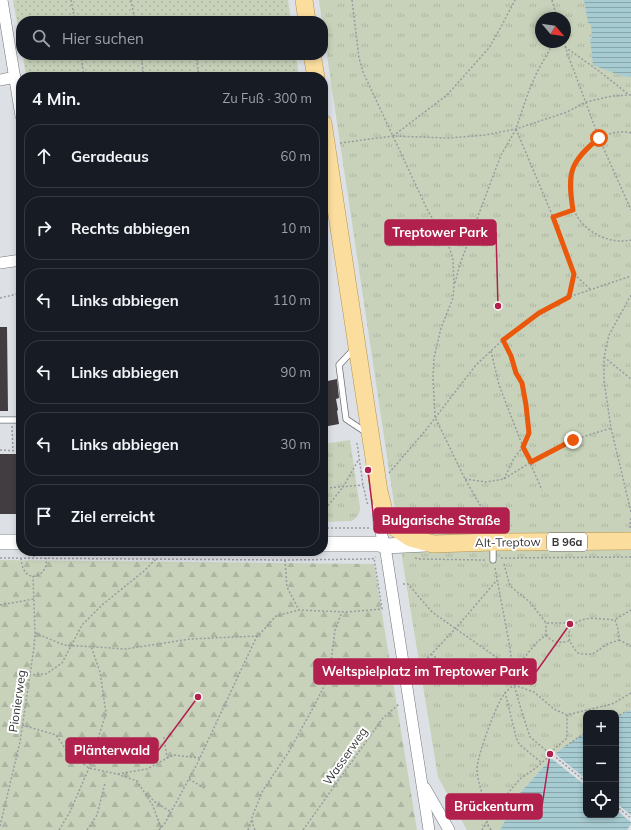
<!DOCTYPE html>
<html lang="de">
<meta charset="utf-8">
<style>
body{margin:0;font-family:Mulish,sans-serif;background:#242831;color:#f1f3f6}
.controls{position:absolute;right:12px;bottom:12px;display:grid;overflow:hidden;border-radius:8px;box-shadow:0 2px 6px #0003}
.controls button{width:36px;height:36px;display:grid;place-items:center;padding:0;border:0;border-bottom:1px solid #363941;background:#171b24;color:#f1f3f6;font:20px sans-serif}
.compass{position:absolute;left:535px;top:12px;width:36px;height:36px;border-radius:50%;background:#171b24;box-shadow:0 2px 6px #0003;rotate:119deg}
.stop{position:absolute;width:12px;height:12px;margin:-9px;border:3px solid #ea580c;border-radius:50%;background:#fff}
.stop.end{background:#ea580c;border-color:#fff;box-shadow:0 1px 4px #0008}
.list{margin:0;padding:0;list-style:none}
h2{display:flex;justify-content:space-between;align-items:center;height:52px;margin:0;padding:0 16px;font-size:17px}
h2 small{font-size:13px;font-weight:400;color:#9ea1a6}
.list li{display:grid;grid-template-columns:26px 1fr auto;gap:12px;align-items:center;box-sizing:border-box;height:64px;margin:0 8px 8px;padding:0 8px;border:1px solid #363941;border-radius:16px}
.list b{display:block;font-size:15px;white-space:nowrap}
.list em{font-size:13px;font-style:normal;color:#9ea1a6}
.icon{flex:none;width:22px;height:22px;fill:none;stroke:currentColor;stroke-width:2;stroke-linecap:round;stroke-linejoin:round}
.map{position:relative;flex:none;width:631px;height:830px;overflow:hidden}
.search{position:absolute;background:#171b24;box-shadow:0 2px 6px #0003;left:16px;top:16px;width:312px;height:44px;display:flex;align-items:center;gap:10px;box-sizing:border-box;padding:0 14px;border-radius:16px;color:#9ea1a6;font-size:15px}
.panel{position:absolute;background:#171b24;box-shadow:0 2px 6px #0003;left:16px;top:72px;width:312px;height:484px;border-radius:16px}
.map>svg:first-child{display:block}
.forest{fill:url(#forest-firs)}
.park{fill:url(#park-tufts);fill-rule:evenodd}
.garden{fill:url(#garden-dots)}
.water{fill:url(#water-rules)}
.pier{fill:#dde0e5}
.building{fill:#423d40}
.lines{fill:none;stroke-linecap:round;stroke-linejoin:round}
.lane-casing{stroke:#73757a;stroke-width:7}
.street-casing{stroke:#73757a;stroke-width:12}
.secondary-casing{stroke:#73757a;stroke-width:16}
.primary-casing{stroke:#b49450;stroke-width:18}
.path{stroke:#999b9f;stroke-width:1.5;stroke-dasharray:2 2;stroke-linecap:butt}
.lane{stroke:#fff;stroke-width:5.5}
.street{stroke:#fff;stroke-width:11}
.secondary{stroke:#fff;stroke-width:15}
.primary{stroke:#fbdd9e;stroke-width:17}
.route{stroke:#ea580c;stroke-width:5}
.labels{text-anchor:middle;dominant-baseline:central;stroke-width:4;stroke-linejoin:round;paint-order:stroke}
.shield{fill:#fff;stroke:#727274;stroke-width:1}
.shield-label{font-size:11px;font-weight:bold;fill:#353638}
.street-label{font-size:12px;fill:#353638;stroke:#fff}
.leader{fill:none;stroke:#b2204d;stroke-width:1.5}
.callout-dot{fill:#b2204d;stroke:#fff;stroke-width:1.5}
.callout{fill:#b2204d;stroke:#b2204d;stroke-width:1.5}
.callout-label{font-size:13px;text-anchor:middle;font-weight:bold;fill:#fff}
</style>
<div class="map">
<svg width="631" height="830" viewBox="0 0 631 830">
<defs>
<pattern id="forest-firs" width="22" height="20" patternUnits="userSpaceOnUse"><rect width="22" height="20" fill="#c8d2ba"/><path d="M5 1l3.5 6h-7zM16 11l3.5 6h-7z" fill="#acb5a1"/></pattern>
<pattern id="park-tufts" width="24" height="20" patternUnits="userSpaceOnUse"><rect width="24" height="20" fill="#c8d2ba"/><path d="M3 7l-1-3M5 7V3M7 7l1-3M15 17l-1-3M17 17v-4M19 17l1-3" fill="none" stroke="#acb5a1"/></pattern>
<pattern id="garden-dots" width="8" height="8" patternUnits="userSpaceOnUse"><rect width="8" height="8" fill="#c8d2ba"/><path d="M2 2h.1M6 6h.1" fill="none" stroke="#acb5a1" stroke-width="1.8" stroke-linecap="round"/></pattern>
<pattern id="water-rules" width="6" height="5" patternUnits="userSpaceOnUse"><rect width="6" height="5" fill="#a6cbd1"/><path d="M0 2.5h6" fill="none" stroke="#88a6ab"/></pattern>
</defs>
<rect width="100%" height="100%" fill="#dde0e5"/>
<path class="forest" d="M 0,560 L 374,564 L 417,830 L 0,830 Z"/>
<g class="park">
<path d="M 319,0 L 631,0 L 631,710 L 616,717 L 616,713 L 586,713 L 586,732 L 557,752 L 520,793 L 500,830 L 467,830 L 438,777 L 404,570 L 323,29 L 323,21 L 322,21 ZM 541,18 L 565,18 L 565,42 L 541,42 Z"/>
<path d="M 350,440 L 360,508 C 360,514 357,517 352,521 L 323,522 L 323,444 Z"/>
</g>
<g class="garden">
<path d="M 13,0 L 288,0 L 291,21 L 21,21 L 21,44 Z"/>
<path d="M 23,55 L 296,55 L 299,77 L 26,77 Z"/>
</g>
<g class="water">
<path d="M 584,0 L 631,0 L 631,77 L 622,76 L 593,65 L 590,38 L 592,38 L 591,24 L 588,23 Z"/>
<path d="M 631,710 L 631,824 L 627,830 L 500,830 L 520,793 L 557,752 L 586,732 L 586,815 L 616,815 L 616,717 Z"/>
</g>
<g class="pier">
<path d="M 554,753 L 586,779 L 586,786 L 551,758 Z"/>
<path d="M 616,803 L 631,815 L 631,822 L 616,810 Z"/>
</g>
<g class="building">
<path d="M 0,327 L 7,327 L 8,411 L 0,411 Z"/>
<path d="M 337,379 L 339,398 L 336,399 L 338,410 L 337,411 L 339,424 L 323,427 L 323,382 Z"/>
<rect x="0" y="454" width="16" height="60"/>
</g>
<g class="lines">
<g class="lane-casing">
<g id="lane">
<path d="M 354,349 L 339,365 L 346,419 L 367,433"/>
<path d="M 0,420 L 21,420"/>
<path d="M 493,544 L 493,560"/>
<path d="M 404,672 L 417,670"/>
</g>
</g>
<g class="street-casing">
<g id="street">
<path d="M 2,0 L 21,116"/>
<path d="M 0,80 L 15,77"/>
<path d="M 0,263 L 21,260"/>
<path d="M 378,507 L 379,526 L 385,546 L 429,830"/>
<path d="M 425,788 L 449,830"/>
</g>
</g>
<g class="secondary-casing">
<g id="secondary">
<path d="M 0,542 L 21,542"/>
<path d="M 323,544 L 379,544 L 385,546 L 426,544"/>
</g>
</g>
<g class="primary-casing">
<g id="primary">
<path d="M 304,0 L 307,21"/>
<path d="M 312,55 L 316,77"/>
<path d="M 323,123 L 379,491 L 385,515 L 389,522 L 397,529 L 411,538 L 433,544 L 493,542 L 631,541"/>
</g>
</g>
<g class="path">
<path d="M 71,0 L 75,21"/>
<path d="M 131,0 L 135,21"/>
<path d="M 352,0 L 359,58 L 363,72 L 427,209 L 450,249 L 453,260 L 454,285 L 453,298 L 441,328 L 434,358 L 433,378 L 435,417 L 465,479 L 494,529"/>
<path d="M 552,0 L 557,18"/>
<path d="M 564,42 L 568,55 L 599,138 L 631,210"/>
<path d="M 565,47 L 599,71 L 628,94"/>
<path d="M 81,55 L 84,77"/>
<path d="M 141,55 L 144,77"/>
<path d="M 196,55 L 199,77"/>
<path d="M 516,129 L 553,217 L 574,274 L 569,297"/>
<path d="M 631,133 C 619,130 603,134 594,142 C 587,148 579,154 575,162 C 571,169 571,178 571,186 C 570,193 571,203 574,210 C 582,231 609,245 631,240"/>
<path d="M 393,136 L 447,95 L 489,48 L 502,25 L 515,0"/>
<path d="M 340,143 L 393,136 L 449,138 L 485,135 L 516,129 L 567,112 L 586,102 L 612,96 L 631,95"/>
<path d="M 553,217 L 573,210"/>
<path d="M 574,274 L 590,289"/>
<path d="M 455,283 L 460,264 L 501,155 L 516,129 L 528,93 L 537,72 L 554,42"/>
<path d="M 631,295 L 609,335 L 604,357 L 604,381 L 611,428 L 631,512"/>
<path d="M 0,298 L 21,293"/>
<path d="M 491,351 L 499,385 L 523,447 L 542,490"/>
<path d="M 604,357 L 631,379"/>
<path d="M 12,426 L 13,451"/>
<path d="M 357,443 L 363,485 L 368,506"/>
<path d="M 0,450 L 21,451"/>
<path d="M 389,473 L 425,431 L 476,365 L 509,334 L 539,313 L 569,297 L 631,276"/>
<path d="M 465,479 L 486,482 L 504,479 L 542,455 L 573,440 L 611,428"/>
<path d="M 504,479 L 514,458 L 523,447 L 529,433 L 522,383 L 517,373 L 511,356 L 504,340"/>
<path d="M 323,480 L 325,480 L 327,495 L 323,495"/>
<path d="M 326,488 L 363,485"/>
<path d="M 323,512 L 343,487 L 359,459"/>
<path d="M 323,528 L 369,528"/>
<path d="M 630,528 L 631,517"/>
<path d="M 432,529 L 440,530"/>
<path d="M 34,557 L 34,551"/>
<path d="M 0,558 L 285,560 L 372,559 L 376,557"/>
<path d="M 21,558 C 23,588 50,576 46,558"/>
<path d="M 415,558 L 420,559 L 485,560"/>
<path d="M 501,558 L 631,557"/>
<path d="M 285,560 L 287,587 L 299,610"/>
<path d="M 504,564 L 510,586 L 530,602 L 546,623 L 574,623"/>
<path d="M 495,568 L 510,648 L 514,685 L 521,709 L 530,737 L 548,752"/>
<path d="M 403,584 L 408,584 L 432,612 L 506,664 L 513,672 L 536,643 L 546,635 L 546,623"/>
<path d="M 0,605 L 34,599"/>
<path d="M 591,618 L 615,620 L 618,629 L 619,640 C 614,642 608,643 604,646 C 594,654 591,656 578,653 C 561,635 569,621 591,618 Z"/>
<path d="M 616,619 L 631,610"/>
<path d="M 35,633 L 64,645 L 126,649 L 190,639 L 258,636"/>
<path d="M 546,635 C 554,644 558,643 569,641"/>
<path d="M 619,640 L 631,646"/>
<path d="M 431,654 L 444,664 L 490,677"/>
<path d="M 422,664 L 456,628 L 497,580"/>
<path d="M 29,675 L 46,674 L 62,663 L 82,625 L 102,605 L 144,571 L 156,559"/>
<path d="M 514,685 L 534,692 L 554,709 L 567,715 L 612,704 L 631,693"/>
<path d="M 505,692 L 516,737 L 519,744 L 542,763"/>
<path d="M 616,717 L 627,711"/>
<path d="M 22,725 L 56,735 L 69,754 L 89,768 L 117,774 L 137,781 L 153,806 L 161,828"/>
<path d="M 164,737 L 167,758"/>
<path d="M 566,746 L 586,732"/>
<path d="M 553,750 L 567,738 L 567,715"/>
<path d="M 553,755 L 586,782"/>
<path d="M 118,774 L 147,769 L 173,755 L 200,758"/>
<path d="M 189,779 L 206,789"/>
<path d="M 146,793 L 155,802 L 171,812"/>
<path d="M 616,806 L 631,818"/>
<path d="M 0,826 L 20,742 L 34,647 L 35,633 L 33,576"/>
<path d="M 59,830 L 70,812 L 89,768 L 106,713 L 100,672 L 91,646"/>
<path d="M 87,830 L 97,815 L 105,783"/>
<path d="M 159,830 L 165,823 L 197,764 L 256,638 L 276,616 L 299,610 L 347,612 L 382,609 L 374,558"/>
<path d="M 248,830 L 252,819"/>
<path d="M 255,830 L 253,825 L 252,817 L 263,790 L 288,753 L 313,708 L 329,677 L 335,630 L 342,612"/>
<path d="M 303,830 L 383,718 L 399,704"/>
<path d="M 482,830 L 495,808 L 520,779 L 537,767 L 547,758"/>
<path d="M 491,830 C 484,820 486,810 483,798 C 481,788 477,779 477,768 C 478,754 496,704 505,693 C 507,690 511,688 514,685"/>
</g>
<use href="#lane" class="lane"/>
<use href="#street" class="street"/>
<use href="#secondary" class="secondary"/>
<use href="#primary" class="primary"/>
</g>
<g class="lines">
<path class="route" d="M 573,440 L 531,462 L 523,447 L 529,433 L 526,405 L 522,383 L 516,373 L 511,356 L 503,340 L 539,313 L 569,297 L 574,274 L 553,217 L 573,210 C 567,172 570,162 599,138"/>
</g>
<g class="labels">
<rect class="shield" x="547" y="533" width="40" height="18" rx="3"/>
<g class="shield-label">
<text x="567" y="542">B 96a</text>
</g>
<g class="street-label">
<text transform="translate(508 542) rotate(-1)">Alt-Treptow</text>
<text transform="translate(17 701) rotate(-82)">Pionierweg</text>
<text transform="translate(345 756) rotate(-55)">Wasserweg</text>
</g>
</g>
<path class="leader" d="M498 306L496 232M368 470L374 521M570 624L536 672M198 697L158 751M550 754L542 806"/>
<g class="callout-dot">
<circle cx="498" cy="306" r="4"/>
<circle cx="368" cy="470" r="4"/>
<circle cx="570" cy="624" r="4"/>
<circle cx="198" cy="697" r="4"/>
<circle cx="550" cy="754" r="4"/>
</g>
<g class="callout">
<rect x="385" y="220" width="111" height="25" rx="4"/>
<rect x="374" y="508" width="135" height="25" rx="4"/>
<rect x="314" y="659" width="222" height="25" rx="4"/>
<rect x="66" y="738" width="92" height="25" rx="4"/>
<rect x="446" y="794" width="96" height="25" rx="4"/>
</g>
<g class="callout-label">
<text x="440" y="237">Treptower Park</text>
<text x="441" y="525">Bulgarische Straße</text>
<text x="425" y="676">Weltspielplatz im Treptower Park</text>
<text x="112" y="755">Plänterwald</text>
<text x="494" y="811">Brückenturm</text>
</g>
</svg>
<div class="controls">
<button>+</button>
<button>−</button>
<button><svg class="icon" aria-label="locate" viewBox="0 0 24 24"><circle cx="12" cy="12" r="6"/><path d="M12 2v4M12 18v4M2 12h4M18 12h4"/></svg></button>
</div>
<svg class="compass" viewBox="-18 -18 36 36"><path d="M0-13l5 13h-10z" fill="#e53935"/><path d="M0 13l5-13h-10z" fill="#9ea1a6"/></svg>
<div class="stop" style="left:599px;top:138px"></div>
<div class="stop end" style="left:573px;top:440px"></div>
<div class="search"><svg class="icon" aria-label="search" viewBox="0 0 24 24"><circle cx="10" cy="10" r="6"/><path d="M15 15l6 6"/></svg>Hier suchen</div>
<section class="panel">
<h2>4 Min.<small>Zu Fuß · 300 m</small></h2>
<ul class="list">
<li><svg class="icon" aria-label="ahead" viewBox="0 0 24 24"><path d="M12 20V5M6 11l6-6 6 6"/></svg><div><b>Geradeaus</b></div><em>60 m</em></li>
<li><svg class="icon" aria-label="right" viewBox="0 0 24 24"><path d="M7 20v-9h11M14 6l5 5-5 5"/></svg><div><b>Rechts abbiegen</b></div><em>10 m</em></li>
<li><svg class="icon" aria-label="left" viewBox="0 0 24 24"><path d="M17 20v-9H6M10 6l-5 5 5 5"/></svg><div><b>Links abbiegen</b></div><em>110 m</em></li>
<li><svg class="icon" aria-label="left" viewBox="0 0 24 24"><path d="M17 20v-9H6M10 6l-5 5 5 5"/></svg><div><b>Links abbiegen</b></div><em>90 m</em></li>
<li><svg class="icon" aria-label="left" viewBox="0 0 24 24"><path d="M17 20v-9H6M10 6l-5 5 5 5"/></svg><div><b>Links abbiegen</b></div><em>30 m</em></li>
<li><svg class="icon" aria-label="arrive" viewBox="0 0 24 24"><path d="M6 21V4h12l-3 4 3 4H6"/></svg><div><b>Ziel erreicht</b></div></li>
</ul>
</section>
</div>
